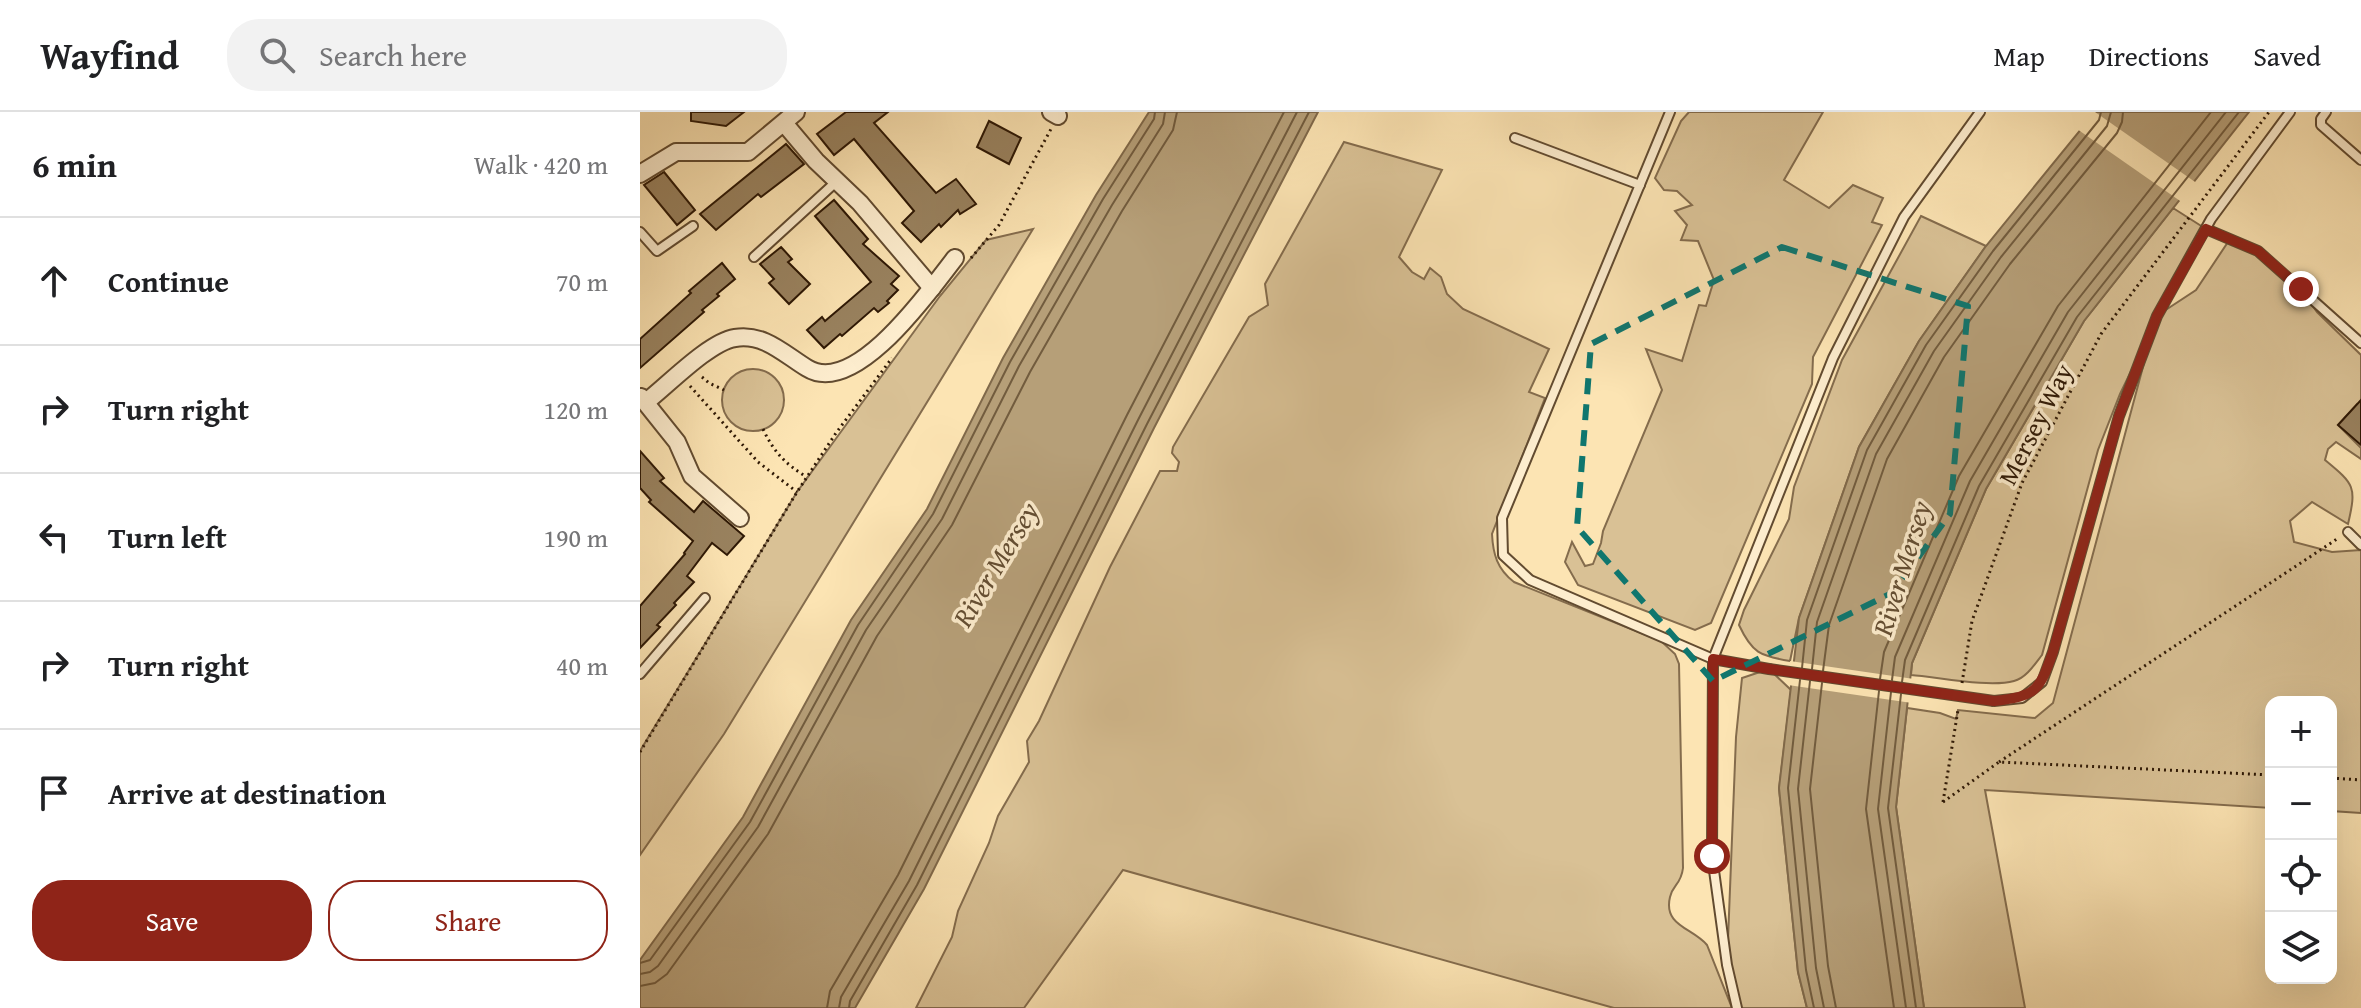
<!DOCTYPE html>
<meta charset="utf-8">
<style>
body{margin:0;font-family:"Gentium Book Plus",serif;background:#f2f2f2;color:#202124}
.controls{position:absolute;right:24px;bottom:24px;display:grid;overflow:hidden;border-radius:16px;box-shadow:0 8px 32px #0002}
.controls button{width:72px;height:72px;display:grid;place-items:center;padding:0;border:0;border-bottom:2px solid #e0e0e0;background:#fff;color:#202124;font:40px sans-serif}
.stop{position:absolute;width:24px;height:24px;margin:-18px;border:6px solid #8f2418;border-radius:50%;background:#fff}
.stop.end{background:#8f2418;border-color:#fff;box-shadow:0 2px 8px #0008}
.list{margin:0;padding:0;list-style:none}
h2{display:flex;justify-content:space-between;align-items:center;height:104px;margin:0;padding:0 32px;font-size:34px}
h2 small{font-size:26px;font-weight:400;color:#757577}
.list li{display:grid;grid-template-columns:52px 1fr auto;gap:24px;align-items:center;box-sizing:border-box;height:128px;padding:0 32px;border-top:2px solid #e0e0e0}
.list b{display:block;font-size:30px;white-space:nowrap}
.list em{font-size:26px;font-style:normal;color:#757577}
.actions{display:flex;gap:16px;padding:24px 32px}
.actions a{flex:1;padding:18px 0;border:2px solid #8f2418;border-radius:32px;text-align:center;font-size:28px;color:#8f2418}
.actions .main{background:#8f2418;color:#fff}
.icon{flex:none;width:44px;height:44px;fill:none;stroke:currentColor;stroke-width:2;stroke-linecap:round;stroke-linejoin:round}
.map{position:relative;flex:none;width:1721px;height:896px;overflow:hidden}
header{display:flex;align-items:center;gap:48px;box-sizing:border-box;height:112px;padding:0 40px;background:#fff;border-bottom:2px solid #e0e0e0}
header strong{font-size:38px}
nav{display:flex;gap:44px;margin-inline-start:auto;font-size:28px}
.search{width:560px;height:72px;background:#f2f2f2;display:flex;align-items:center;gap:20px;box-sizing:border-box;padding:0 28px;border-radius:32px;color:#757577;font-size:30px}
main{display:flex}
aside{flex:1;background:#fff}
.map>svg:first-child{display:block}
.green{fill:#d9c195;stroke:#846c4d;stroke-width:2}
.water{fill:#b69f78;stroke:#80694a;stroke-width:2}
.pier{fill:#fce4b3}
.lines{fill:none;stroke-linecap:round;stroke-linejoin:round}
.shore{stroke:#725c3e;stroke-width:2}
.building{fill:#99825f;stroke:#2e1805;stroke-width:2}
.service-casing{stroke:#624b30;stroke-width:12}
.minor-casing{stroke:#624b30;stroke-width:20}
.path{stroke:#2e1805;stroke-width:3;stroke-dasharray:2 4;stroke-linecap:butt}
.service{stroke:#fdedce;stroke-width:8}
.minor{stroke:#fdedce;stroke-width:16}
.service-bridge-casing{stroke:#624b30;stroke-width:12;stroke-linecap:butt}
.service-bridge{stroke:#fdedce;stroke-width:8}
.route{stroke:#8f2418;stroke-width:10}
.marked{fill:none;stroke:#0f766e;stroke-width:6;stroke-dasharray:16 10;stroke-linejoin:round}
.labels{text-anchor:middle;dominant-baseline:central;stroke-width:7;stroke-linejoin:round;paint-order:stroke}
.street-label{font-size:26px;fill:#2e1805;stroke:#fdedce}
.water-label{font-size:28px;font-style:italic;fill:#644e33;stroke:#fdedce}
</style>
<header>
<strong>Wayfind</strong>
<div class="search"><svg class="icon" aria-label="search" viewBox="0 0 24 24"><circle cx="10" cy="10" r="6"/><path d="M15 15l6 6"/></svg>Search here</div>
<nav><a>Map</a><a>Directions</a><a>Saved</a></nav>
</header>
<main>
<aside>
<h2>6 min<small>Walk · 420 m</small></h2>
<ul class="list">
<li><svg class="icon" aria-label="ahead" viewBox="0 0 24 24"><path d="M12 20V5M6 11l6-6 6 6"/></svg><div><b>Continue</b></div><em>70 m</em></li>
<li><svg class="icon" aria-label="right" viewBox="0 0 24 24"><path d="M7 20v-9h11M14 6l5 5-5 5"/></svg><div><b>Turn right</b></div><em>120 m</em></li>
<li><svg class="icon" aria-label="left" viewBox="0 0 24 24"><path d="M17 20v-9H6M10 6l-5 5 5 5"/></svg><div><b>Turn left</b></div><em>190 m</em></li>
<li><svg class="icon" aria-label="right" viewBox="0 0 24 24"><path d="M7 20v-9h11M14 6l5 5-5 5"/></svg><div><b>Turn right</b></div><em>40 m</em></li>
<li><svg class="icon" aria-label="arrive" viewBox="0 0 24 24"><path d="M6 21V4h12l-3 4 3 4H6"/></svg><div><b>Arrive at destination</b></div></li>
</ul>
<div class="actions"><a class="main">Save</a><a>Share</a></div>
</aside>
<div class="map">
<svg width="1721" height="896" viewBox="0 0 1721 896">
<rect width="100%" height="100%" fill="#fce4b3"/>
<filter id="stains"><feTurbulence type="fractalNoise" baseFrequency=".0025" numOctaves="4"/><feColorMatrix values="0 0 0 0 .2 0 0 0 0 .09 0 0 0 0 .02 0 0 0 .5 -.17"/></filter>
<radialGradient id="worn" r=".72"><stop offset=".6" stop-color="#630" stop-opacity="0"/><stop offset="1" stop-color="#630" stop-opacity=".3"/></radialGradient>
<g class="green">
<path d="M 1049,0 L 1183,0 L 1144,68 L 1189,96 L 1213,73 L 1243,86 L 1232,110 L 1242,113 L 1173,245 L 1172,272 L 1071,511 L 1055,518 L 938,473 L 925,450 L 932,430 L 945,454 L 953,452 L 961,431 L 963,419 L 1022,278 L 1006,237 L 1042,249 L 1059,193 L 1066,194 L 1074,168 L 1058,129 L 1041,128 L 1047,113 L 1035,99 L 1052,93 L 1037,79 L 1024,78 L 1015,66 L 1041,9 Z"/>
<path d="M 704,30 L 802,58 L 759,145 L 772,160 L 784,167 L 790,156 L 801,165 L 807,182 L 823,197 L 909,237 L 889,280 L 905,286 L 852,422 C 853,442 857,457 874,470 L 1021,529 L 1035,542 L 1039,552 L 1043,756 C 1041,773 1033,772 1030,785 C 1023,814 1053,816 1067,833 L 1092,896 L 974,896 L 483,758 L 384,896 L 276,896 L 312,825 L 318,799 L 349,731 L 358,704 L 389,650 L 387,629 L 399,609 L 470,455 L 520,359 L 537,359 L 539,350 L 532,341 L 533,335 L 609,205 L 628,193 L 625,172 Z"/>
<path d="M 1533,96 L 1566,117 L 1518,203 L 1556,178 L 1590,127 L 1618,139 L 1661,177 L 1677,200 L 1721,243 L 1721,295 L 1717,292 L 1698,313 L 1721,336 L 1721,347 L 1696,330 L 1688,337 L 1685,348 C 1714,372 1717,374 1708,412 L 1672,390 L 1650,409 L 1654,430 L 1692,440 L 1721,438 L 1721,701 L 1691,699 L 1691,590 L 1631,590 L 1631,696 L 1345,678 L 1385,896 L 1284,896 L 1256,695 L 1267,596 L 1300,601 L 1316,607 L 1318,598 L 1395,606 L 1413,591 L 1515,210 L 1480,282 L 1458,338 L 1402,543 C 1395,552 1386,566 1374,569 C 1349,576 1298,565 1271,563 L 1272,551 L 1346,377 L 1444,209 Z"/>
<path d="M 1281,104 L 1346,134 L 1279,229 L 1219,335 L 1159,506 L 1150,549 C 1120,544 1112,541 1099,513 L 1104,498 L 1149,407 L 1154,375 L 1202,248 Z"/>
<path d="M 393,117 L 84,622 L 0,743 L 0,639 L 157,380 L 300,184 L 346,128 Z"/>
<circle cx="113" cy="288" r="31"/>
<path d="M 1129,557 L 1151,578 L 1139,677 L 1158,860 L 1167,896 L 1097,896 L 1087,853 L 1096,625 L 1102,566 Z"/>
</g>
<g class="water">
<path d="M 509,0 L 678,0 L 514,316 L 284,777 L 215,896 L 0,896 L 0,848 L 103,705 L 211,508 L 287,397 L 363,246 L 456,83 Z"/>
<path d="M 1455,0 L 1609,0 L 1444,209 L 1346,377 L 1272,551 L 1256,695 L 1284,896 L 1167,896 L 1158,860 L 1139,676 L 1159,506 L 1219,335 L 1279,229 L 1346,134 Z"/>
</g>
<g class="pier">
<path d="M 1450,0 L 1455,0 L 1558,72 L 1543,91 L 1437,17 Z"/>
<path d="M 1150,549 L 1274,567 L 1272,591 L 1148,573 Z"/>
</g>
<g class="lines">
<g class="shore">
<path d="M 1162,556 L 1167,508 L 1227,338 L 1286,233 L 1353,139 L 1459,8 L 1461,0"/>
<path d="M 1172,557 L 1177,510 L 1236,342 L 1294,239 L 1361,145 L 1467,14 L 1471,0"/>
<path d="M 1183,559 L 1189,513 L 1247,347 L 1304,245 L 1370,152 L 1477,21 L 1482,10 L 1483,0"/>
<path d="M 1240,567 L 1244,540 L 1319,364 L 1418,194 L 1571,0"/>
<path d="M 1160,568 L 1148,676 L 1166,858 L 1174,896"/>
<path d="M 1252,568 L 1255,545 L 1330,369 L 1428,200 L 1586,0"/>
<path d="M 1170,569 L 1158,677 L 1176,856 L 1184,896"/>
<path d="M 1262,570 L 1265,548 L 1339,374 L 1437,205 L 1599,0"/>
<path d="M 1182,571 L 1170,677 L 1188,854 L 1196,896"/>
<path d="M 1239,579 L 1226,697 L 1254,896"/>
<path d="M 1251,580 L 1238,697 L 1266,896"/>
<path d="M 1261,582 L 1248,696 L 1276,896"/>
<path d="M 0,851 L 10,848 L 110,710 L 218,513 L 293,402 L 370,250 L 463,87 L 514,7 L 515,0"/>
<path d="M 0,862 L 10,860 L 18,854 L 118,715 L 226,518 L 302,407 L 379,254 L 472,93 L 523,12 L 525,0"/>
<path d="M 0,874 L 15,871 L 27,862 L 128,722 L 237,524 L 312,413 L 390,260 L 482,99 L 533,18 L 537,0"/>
<path d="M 187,896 L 190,879 L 258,763 L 487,303 L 644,0"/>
<path d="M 199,896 L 201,885 L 269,769 L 498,308 L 657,0"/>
<path d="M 209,896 L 210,889 L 277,773 L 507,312 L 669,0"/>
</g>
</g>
<g class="building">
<path d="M 51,0 L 104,0 L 86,14 L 51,9 Z"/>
<path d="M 206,0 L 248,0 L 234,11 L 296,81 L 316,67 L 336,92 L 320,102 L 318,98 L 301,115 L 299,112 L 281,130 L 262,111 L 274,99 L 214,27 L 194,43 L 177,22 Z"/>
<path d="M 349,9 L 381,26 L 369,52 L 337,35 Z"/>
<path d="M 146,32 L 164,52 L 121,85 L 118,82 L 76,118 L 60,102 Z"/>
<path d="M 24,60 L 55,98 L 37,113 L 4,73 Z"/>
<path d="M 194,88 L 228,127 L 223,132 L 259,164 L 251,172 L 258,178 L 247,189 L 249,191 L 238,200 L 234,196 L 202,224 L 200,222 L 184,236 L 167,218 L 182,205 L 185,209 L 231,170 L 175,104 Z"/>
<path d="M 141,135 L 152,147 L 148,150 L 170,172 L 149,192 L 129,171 L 134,167 L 120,152 Z"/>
<path d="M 82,151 L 95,167 L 77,182 L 79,184 L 62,198 L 64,200 L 0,256 L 0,227 L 51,181 L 49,179 Z"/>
<path d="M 1721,288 L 1721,333 L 1698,313 Z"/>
<path d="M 0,339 L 24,366 L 20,369 L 54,400 L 63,389 L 104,424 L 87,443 L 72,431 L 47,464 L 54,470 L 34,491 L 36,493 L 17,513 L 20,515 L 0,536 L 0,494 L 45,442 L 44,441 L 53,429 L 9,390 L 11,388 L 0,376 Z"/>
</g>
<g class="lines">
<g class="service-casing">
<g id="service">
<path d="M 1030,0 L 862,406 L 863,443 L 890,468 L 1073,547 L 1129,557"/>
<path d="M 1686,0 L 1681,7 L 1681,13 L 1721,48"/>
<path d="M 875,26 L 1000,73"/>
<path d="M 1566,117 L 1618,139 L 1721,231"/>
<path d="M 0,120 L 17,139 L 53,114"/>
<path d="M 114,145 L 197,69"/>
<path d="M 1708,420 L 1721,433"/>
<path d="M 0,562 L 65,486"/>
<path d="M 1354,589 L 1382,586 L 1402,570 L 1413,540 L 1479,304 L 1517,204 L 1571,107 L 1650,0"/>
<path d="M 1097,896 L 1087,853 L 1072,744 L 1073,547 L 1193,246 L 1264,105 L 1340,0"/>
</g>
</g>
<g class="minor-casing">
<g id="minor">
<path d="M 411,0 L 418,4"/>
<path d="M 144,11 L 176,49 L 220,91 L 292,176"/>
<path d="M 0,62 L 36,40 L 108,40 L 156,0"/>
<path d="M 1,285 L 37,330 L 52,364 L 100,406"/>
<path d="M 6,290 C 28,273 69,230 95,226 C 124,221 144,242 167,256 C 215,286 290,178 315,146"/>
</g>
</g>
<g class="path">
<path d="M 331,146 L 359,113 L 411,17"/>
<path d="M 62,265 L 69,271 L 84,278"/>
<path d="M 50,274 L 118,350 L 157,380"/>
<path d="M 123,317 C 133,339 146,353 167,365"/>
<path d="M 1322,571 L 1332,509 L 1382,371 L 1461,222 L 1629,0"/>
<path d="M 0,640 L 157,380 L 196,321 L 252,246"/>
<path d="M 1359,650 L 1697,427"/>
<path d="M 1691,666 L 1721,668"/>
<path d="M 1303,690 L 1318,598"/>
<path d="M 1303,690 L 1359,650 L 1631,663"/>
</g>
<use href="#service" class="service"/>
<use href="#minor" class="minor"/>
<g class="service-bridge-casing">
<path id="service-bridge" d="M 1129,557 L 1354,589"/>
</g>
<use href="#service-bridge" class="service-bridge"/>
</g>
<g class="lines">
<path class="route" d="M 1072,744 L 1073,547 L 1129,557 L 1354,589 C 1397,584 1399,579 1413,540 L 1479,304 L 1517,204 L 1566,117 L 1618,139 L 1661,177"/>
</g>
<path class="marked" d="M 1142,135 L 1328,194 L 1310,402 L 1252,481 L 1073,569 L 937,415 L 951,232 Z"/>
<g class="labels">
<g class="street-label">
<text transform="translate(1395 312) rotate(-63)">Mersey Way</text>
</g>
<g class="water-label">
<text transform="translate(355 452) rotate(-59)">River Mersey</text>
<text transform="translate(1261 456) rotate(-73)">River Mersey</text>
</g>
</g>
<rect width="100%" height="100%" filter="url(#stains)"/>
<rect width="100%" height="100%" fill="url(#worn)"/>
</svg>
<div class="controls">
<button>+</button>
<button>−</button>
<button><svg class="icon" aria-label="locate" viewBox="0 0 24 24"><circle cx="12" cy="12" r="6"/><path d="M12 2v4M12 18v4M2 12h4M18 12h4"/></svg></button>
<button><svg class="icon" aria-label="layers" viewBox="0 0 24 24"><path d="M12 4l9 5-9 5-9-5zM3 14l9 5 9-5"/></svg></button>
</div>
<div class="stop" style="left:1072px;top:744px"></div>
<div class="stop end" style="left:1661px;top:177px"></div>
</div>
</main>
